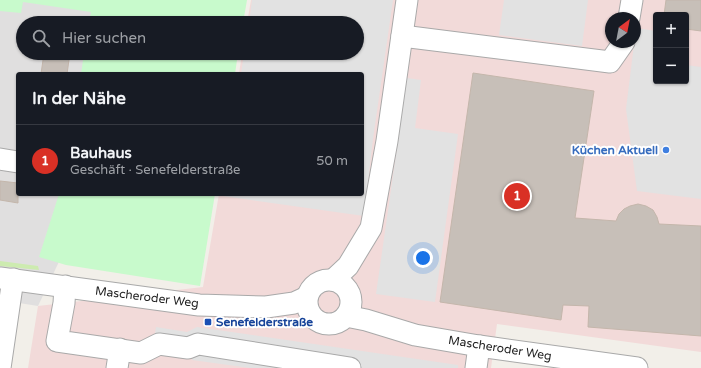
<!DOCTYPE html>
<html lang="de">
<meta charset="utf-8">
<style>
body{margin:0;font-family:"Varela Round",sans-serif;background:#242831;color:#f1f3f6}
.controls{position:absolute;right:12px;top:12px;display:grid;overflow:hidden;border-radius:4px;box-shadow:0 1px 3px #0004}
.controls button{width:36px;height:36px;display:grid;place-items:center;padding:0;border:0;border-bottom:1px solid #363941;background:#171b24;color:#f1f3f6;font:20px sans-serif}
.compass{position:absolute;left:605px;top:12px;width:36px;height:36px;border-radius:50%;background:#171b24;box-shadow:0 1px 3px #0004;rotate:32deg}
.you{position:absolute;left:423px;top:258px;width:14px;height:14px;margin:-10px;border:3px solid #fff;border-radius:50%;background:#1a73e8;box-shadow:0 0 0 6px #1a73e833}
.badge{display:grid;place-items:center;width:26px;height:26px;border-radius:50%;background:#d93025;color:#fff;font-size:13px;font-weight:700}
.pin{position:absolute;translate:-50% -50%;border:2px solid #fff;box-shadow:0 1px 4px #0006}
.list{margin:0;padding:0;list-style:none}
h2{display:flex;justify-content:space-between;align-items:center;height:52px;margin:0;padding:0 16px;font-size:17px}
h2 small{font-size:13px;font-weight:400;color:#9ea1a6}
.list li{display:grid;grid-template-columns:26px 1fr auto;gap:12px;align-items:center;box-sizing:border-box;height:72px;padding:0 16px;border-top:1px solid #363941}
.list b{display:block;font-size:15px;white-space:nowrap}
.list p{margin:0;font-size:13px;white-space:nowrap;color:#9ea1a6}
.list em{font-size:13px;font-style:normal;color:#9ea1a6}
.icon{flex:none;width:22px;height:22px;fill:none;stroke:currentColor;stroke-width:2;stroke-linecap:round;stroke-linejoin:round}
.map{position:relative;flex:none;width:701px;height:368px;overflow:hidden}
.search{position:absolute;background:#171b24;box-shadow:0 1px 3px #0004;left:16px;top:16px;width:348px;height:44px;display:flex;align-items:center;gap:10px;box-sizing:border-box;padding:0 14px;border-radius:22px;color:#9ea1a6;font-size:15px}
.panel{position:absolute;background:#171b24;box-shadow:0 1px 3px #0004;left:16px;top:72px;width:348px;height:124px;border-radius:4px}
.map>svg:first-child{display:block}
.residential{fill:#e0dfdf}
.commercial{fill:#f2dad9;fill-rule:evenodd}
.grass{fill:#cdebb0}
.park{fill:#c8facc}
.parking{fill:#e2e2e2}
.building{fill:#c7bfb8;stroke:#c4b6ab}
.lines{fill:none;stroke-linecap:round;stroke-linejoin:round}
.minor-casing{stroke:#a9a9a9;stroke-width:23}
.minor{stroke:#fff;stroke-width:21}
.shop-dot{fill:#3f7fe0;stroke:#fff;stroke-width:1.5}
.transit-dot{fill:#1a4fb4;stroke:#fff;stroke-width:1.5}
.labels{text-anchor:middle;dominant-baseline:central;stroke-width:4;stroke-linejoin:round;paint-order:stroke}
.shop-label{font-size:12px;font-weight:bold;fill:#366cbe;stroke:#fff;text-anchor:end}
.street-label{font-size:12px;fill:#222;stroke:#fff}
.transit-label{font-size:12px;font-weight:bold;fill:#164399;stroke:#fff;text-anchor:start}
</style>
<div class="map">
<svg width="701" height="368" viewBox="0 0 701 368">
<rect width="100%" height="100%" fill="#f2efe9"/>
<path class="residential" d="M 0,0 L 159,0 L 154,23 L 23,23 L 23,53 L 147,53 L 142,74 L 18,74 L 18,194 L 91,194 L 38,306 L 0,300 Z"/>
<path class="commercial" d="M 251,0 L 701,0 L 701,352 L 497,324 L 491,368 L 28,368 L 38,306 L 203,287 L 219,194 L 362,194 L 362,74 L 239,74 L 242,53 L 357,53 L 357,23 L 247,23 ZM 656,15 L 686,15 L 686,81 L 656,81 ZM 611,18 L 635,18 L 635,42 L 611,42 Z"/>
<path class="grass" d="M 0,261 L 38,266 L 39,270 L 0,266 Z"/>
<g class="park">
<path d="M 0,0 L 247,0 L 243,23 L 89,23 L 91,12 L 23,2 L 21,13 L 0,11 Z"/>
<path d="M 84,53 L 238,53 L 235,74 L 81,74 Z"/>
<path d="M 59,194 L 215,194 L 200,286 L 66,265 L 39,257 Z"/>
</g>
<g class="parking">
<path d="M 252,0 L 393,0 L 373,139 L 364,216 L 223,196 L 223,194 L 362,194 L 362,74 L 241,74 L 244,53 L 357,53 L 357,23 L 249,23 Z"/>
<path d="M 504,0 L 588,0 L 582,46 L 499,35 Z"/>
<path d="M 636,28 L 656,31 L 656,81 L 686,81 L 686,65 L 701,67 L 701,199 L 637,191 L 626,109 Z"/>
<path d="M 407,78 L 421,80 L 415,128 L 458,134 L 435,302 L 376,294 Z"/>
<path d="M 156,327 L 187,332 L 197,327 L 458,365 L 458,368 L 250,368 L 192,360 L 195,340 L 154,340 Z"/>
</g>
<g class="building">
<path d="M 666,0 L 701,0 L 701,31 L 686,29 L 686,15 L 664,15 Z"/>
<path d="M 44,53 L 70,53 L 67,74 L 41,74 Z"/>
<path d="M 473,73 L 594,91 L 575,218 L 616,221 L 619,214 L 624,209 L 630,206 L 638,204 L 646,206 L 653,210 L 657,217 L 659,224 L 701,226 L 701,336 L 588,327 L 589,306 L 563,305 L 561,320 L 440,302 Z"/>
<path d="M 0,181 L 18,183 L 18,203 L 0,200 Z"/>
</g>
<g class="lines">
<g class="minor-casing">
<g id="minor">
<path d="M 629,18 L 632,0"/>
<path d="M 402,36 L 610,62 L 624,42"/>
<path d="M 0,159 L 18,162"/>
<path d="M 0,278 L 199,305 L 266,307 L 294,303 L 307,297"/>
<path d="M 333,280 L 348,266 L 371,228 L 387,141 L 407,0"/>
<circle cx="329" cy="302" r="22"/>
<path d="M 65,286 L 64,303 L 57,341 L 141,353 L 159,344 L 188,348 L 198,344 L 350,368"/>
<path d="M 346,316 L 366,320 L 415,335 L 479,346 L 637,368"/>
<path d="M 0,368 L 13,279"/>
<path d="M 117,368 L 120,349"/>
<path d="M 476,368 L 479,346"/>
</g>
</g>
<use href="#minor" class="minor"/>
</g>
<circle class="shop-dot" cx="666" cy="150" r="4"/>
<rect class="transit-dot" x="204" y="318" width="8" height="8" rx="2"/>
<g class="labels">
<g class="shop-label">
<text x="658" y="150">Küchen Aktuell</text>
</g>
<g class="street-label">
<text transform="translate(147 297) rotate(7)">Mascheroder Weg</text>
<text transform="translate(500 348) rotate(9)">Mascheroder Weg</text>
</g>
<g class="transit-label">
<text x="216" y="322">Senefelderstraße</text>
</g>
</g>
</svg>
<div class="controls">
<button>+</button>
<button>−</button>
</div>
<svg class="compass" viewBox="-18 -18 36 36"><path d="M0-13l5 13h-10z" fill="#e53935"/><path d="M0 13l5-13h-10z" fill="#9ea1a6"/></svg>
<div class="you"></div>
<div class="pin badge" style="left:517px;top:196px">1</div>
<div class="search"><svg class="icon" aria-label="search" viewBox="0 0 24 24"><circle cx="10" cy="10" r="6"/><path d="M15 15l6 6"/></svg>Hier suchen</div>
<section class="panel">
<h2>In der Nähe<small></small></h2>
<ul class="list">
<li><span class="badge">1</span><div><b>Bauhaus</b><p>Geschäft · Senefelderstraße</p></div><em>50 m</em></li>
</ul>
</section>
</div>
